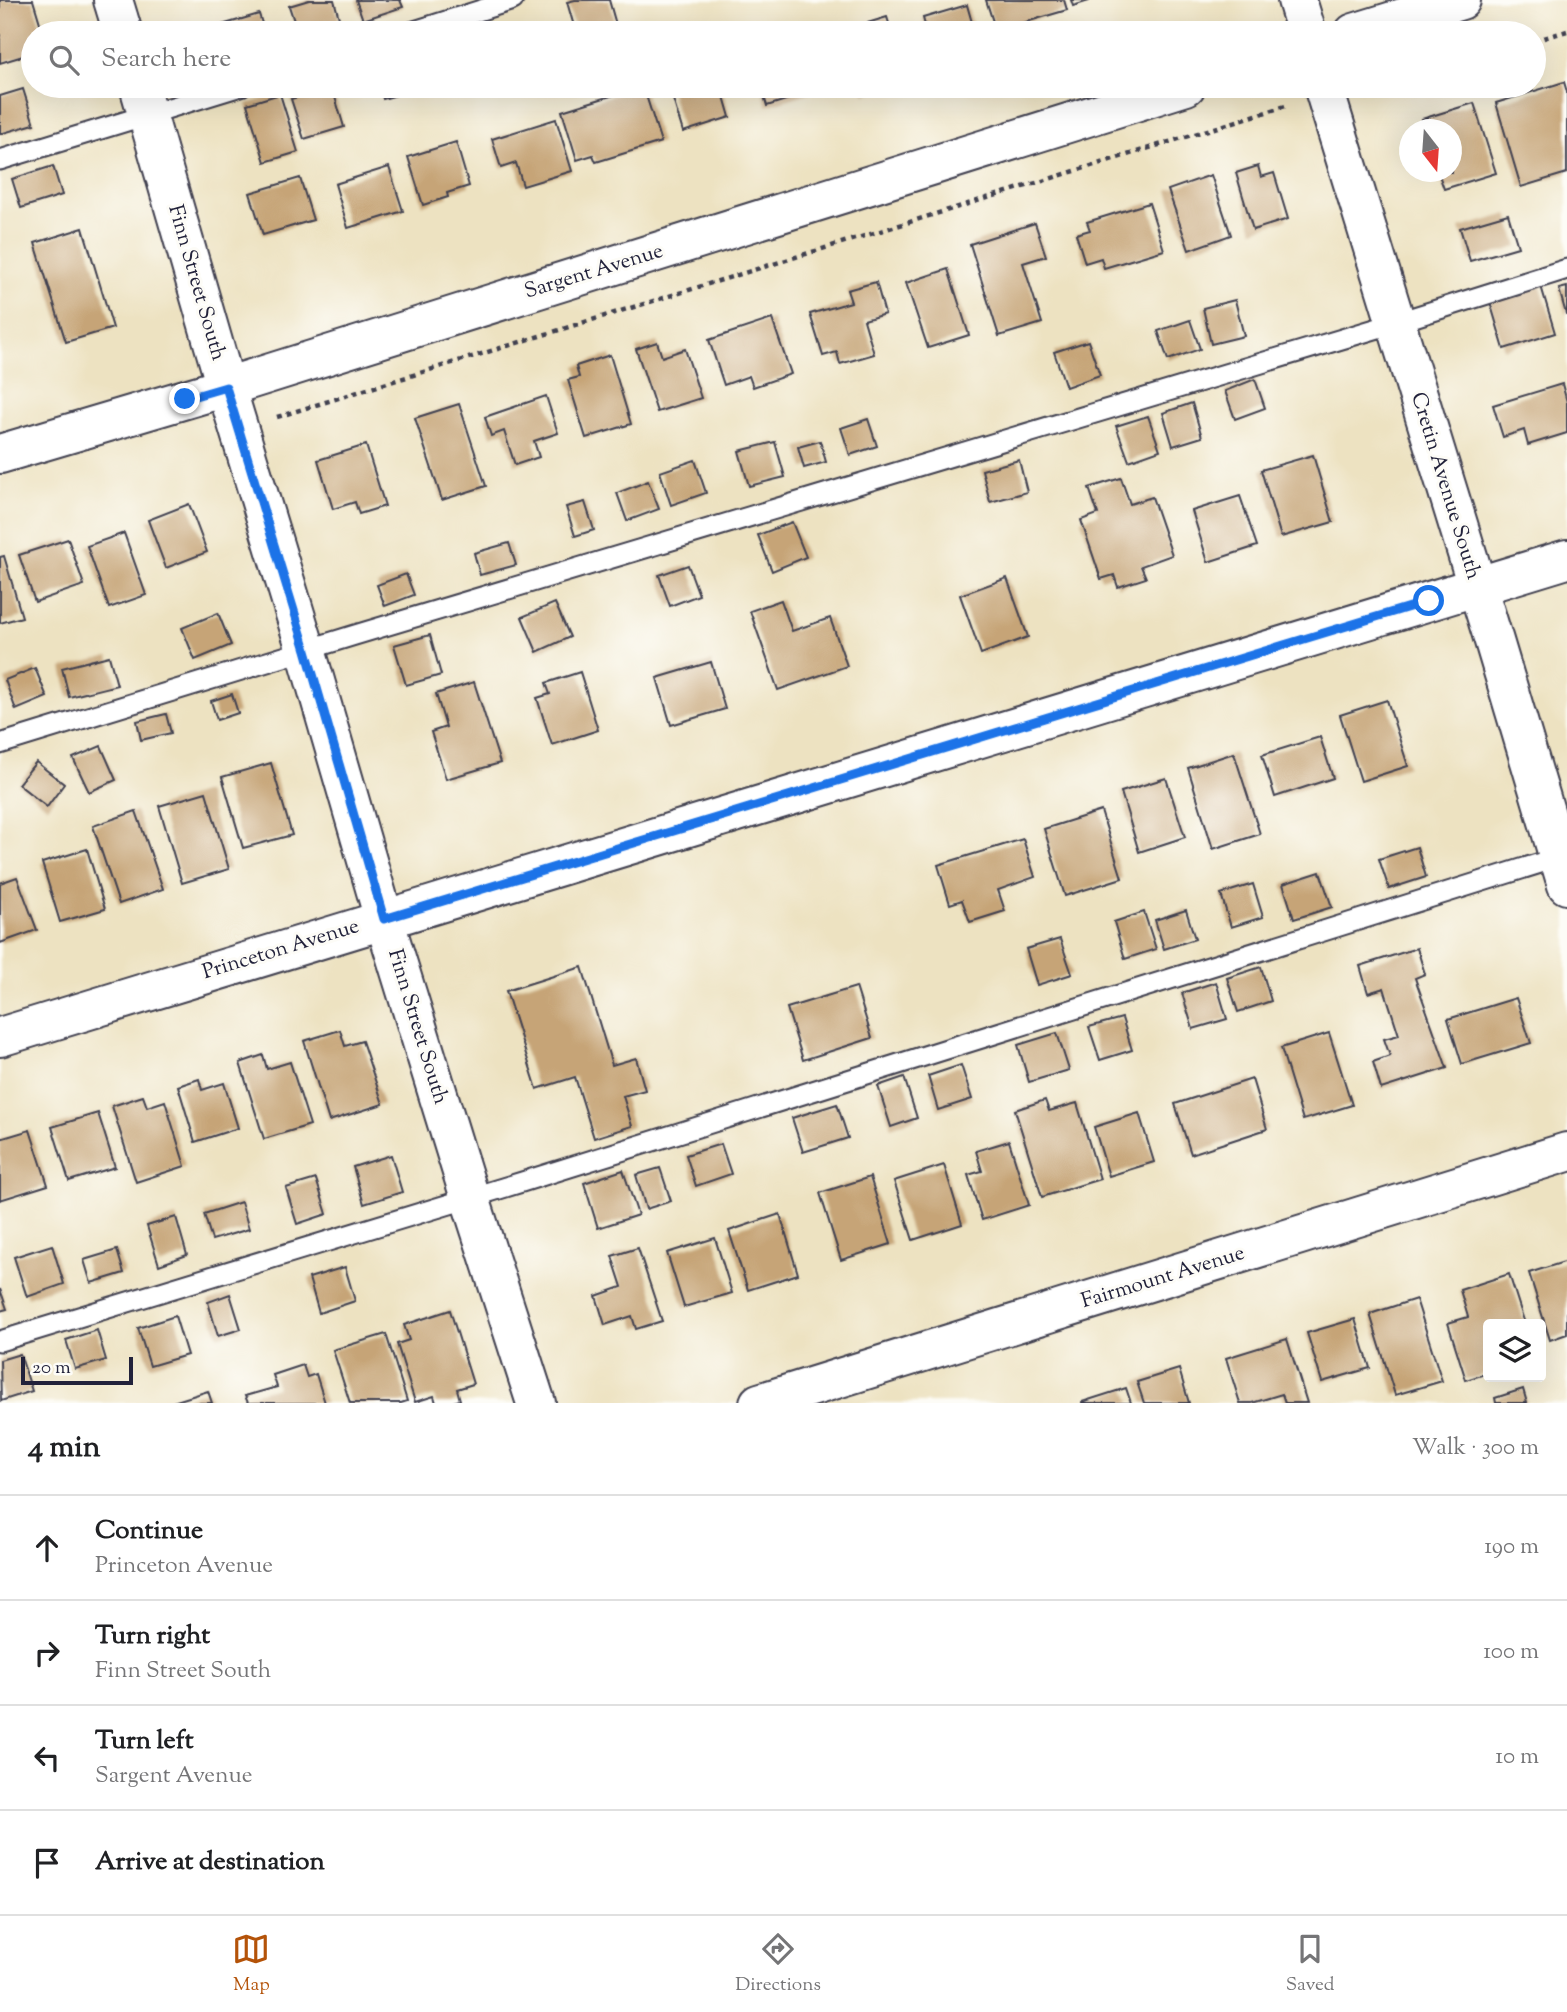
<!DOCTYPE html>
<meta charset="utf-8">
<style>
body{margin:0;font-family:"Sorts Mill Goudy",serif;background:#f6f6f6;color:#202124}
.controls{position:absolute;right:21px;bottom:21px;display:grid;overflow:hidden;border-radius:7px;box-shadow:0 7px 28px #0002}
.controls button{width:63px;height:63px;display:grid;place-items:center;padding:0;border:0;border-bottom:2px solid #e0e0e0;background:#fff;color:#202124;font:35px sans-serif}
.compass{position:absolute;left:1399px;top:119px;width:63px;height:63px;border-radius:50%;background:#fff;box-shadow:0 7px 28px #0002;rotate:163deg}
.scale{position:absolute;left:21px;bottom:18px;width:112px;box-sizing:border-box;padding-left:7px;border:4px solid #22223b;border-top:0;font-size:19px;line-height:24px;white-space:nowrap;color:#22223b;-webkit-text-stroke:5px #fdfcf7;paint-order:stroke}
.stop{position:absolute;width:21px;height:21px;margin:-16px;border:5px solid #1a73e8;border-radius:50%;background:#fff}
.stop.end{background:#1a73e8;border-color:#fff;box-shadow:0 2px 7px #0008}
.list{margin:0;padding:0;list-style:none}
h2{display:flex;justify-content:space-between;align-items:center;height:91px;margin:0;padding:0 28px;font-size:30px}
h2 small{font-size:23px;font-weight:400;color:#757577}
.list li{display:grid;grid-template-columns:46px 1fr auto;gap:21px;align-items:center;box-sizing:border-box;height:105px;padding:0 28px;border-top:2px solid #e0e0e0}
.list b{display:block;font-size:26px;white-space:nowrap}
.list p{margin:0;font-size:23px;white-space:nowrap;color:#757577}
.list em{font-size:23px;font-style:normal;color:#757577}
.icon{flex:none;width:38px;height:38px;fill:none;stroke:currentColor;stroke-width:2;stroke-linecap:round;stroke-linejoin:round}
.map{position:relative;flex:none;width:1567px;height:1403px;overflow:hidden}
.search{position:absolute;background:#fff;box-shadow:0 7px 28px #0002;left:21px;right:21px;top:21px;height:77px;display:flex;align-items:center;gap:18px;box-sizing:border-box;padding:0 24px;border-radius:38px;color:#757577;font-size:26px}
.sheet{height:511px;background:#fff}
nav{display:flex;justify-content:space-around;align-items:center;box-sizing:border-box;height:98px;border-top:2px solid #e0e0e0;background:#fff;font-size:19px;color:#757577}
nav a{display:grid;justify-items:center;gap:4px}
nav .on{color:#b45309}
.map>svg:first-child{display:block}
.building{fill:#c6a477}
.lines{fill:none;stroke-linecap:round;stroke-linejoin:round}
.service-casing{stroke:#403f4f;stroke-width:23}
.minor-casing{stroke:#403f4f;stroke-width:42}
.secondary-casing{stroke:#403f4f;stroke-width:42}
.path{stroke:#403f4f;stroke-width:4.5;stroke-dasharray:5 5;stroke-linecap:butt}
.service{stroke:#fff;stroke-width:19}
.minor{stroke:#fff;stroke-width:38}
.secondary{stroke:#fff;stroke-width:38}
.route{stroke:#1a73e8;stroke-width:9}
.labels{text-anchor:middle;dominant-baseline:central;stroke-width:6;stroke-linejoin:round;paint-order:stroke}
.street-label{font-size:21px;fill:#22223b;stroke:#fdfcf7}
</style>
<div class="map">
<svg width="1567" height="1403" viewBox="0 0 1567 1403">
<rect width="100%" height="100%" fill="#fdfcf7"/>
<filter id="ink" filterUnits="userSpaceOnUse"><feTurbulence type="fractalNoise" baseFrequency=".0143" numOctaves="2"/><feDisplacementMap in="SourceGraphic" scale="14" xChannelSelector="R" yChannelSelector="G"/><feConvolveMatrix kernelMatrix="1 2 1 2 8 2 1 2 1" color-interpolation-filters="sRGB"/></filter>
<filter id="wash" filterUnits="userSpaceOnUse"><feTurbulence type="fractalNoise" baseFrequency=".00686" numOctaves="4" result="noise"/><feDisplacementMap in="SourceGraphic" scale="28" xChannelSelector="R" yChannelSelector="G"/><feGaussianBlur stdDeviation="1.57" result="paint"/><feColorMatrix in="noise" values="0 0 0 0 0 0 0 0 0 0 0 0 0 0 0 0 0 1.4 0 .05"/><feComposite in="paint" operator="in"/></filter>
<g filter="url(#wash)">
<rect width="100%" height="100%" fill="#ede2c1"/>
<g id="blocks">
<g class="building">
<path d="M 0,0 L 33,0 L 43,33 L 33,33 L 33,53 L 0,63 Z"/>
<path d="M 309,0 L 334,0 L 342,29 L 329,33 L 298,33 L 289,6 Z"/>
<path d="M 356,0 L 400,0 L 403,7 L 363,20 Z"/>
<path d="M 575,0 L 609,0 L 617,28 L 601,33 L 576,33 L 567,2 Z"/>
<path d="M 986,0 L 1064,0 L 1067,10 L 1009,27 L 1008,24 L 995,28 Z"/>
<path d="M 1071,0 L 1089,0 L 1089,1 L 1073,6 Z"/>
<path d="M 967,5 L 975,33 L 927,33 L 923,18 Z"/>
<path d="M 259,14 L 265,33 L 225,33 L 222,25 Z"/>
<path d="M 887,17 L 892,33 L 835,33 Z"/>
<path d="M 1564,82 L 1567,92 L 1567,173 L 1521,187 L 1496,103 Z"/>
<path d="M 379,86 L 413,86 L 414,90 L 383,99 Z"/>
<path d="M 643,86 L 661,142 L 596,162 L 593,155 L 577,160 L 562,111 Z"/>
<path d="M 669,86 L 721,86 L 730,117 L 683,132 Z"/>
<path d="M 761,86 L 816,86 L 818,90 L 767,106 Z"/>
<path d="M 862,86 L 891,86 L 865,94 Z"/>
<path d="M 332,87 L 344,127 L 304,139 L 291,99 Z"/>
<path d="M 23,89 L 34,124 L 0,134 L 0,96 Z"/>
<path d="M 280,94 L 298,152 L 265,162 L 247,104 Z"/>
<path d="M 1474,103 L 1496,173 L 1444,189 L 1438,172 L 1452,172 L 1452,130 L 1426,130 L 1422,119 Z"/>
<path d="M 556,119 L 572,171 L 523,186 L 516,163 L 501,168 L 492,139 Z"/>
<path d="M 456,142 L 469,186 L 447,193 L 448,197 L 423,205 L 408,157 Z"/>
<path d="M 53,166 L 62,195 L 21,208 L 12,179 Z"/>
<path d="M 1258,166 L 1261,177 L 1274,173 L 1288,219 L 1253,230 L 1236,173 Z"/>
<path d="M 389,167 L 403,211 L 348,228 L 335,184 Z"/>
<path d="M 1211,175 L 1231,235 L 1189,250 L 1168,190 Z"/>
<path d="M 300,178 L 313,220 L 263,235 L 250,193 Z"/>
<path d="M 1149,203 L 1164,250 L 1104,268 L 1101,258 L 1085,263 L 1076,234 L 1090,230 L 1087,222 Z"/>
<path d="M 1508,214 L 1518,247 L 1470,261 L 1460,228 Z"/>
<path d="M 1035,223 L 1046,256 L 1023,263 L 1042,323 L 999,336 L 970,244 Z"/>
<path d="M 83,228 L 113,328 L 66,342 L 35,243 Z"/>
<path d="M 948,269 L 969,335 L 928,348 L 906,283 Z"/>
<path d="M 876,282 L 885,314 L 864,320 L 874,354 L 840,364 L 837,352 L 823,356 L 810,314 L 851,302 L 847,290 Z"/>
<path d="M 1541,286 L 1555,333 L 1504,349 L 1490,302 Z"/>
<path d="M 1567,287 L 1567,314 L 1566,314 L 1559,289 Z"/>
<path d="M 1235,300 L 1244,336 L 1211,344 L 1203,308 Z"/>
<path d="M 772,319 L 791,374 L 753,387 L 749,376 L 724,385 L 709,340 Z"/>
<path d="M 1190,320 L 1200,349 L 1168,360 L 1158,331 Z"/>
<path d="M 1088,341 L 1100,375 L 1066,387 L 1054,352 Z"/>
<path d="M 657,342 L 662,357 L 685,349 L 701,398 L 657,412 L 636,349 Z"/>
<path d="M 610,355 L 631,424 L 586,438 L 568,380 L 579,377 L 576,366 Z"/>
<path d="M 1255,379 L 1265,408 L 1235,419 L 1225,391 Z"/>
<path d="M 1562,384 L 1567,402 L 1567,433 L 1528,445 L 1524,430 L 1503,437 L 1493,405 Z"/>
<path d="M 546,396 L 558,433 L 534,441 L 539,457 L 515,465 L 504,431 L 491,436 L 485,417 Z"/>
<path d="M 1192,403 L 1202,437 L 1173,446 L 1163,413 Z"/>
<path d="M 459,404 L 486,486 L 442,500 L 415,418 Z"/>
<path d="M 1148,416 L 1160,450 L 1129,461 L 1116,426 Z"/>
<path d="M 868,419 L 877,446 L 850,455 L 841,428 Z"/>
<path d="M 820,441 L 826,462 L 804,468 L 798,447 Z"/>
<path d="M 775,442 L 785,477 L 749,486 L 739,451 Z"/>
<path d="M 366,445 L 385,506 L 359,514 L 355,502 L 333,509 L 318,460 Z"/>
<path d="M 1313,455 L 1333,522 L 1281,537 L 1261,470 Z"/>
<path d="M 695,460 L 706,493 L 671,505 L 660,472 Z"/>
<path d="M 1019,460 L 1027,492 L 990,502 L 982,470 Z"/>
<path d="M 1121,478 L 1130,504 L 1152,497 L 1172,555 L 1141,566 L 1146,578 L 1118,587 L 1114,575 L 1101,579 L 1081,520 L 1098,514 L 1089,488 Z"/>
<path d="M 648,481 L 659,509 L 627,521 L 617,493 Z"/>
<path d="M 1240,496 L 1257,546 L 1208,562 L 1192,511 Z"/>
<path d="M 585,502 L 594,530 L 575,536 L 566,507 Z"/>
<path d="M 189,504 L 207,552 L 166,568 L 148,520 Z"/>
<path d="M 792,522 L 806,557 L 772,571 L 758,535 Z"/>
<path d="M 124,533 L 146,595 L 109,608 L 87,546 Z"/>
<path d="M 68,539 L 84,585 L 35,602 L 19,555 Z"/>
<path d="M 509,543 L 516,565 L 480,575 L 474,553 Z"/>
<path d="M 4,556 L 22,617 L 0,623 L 0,557 Z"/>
<path d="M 688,565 L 699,595 L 670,606 L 659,575 Z"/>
<path d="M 406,574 L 414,595 L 385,606 L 377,585 Z"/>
<path d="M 1007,578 L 1028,637 L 981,654 L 960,595 Z"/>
<path d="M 781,600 L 792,631 L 830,618 L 847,666 L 778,690 L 750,611 Z"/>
<path d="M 555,603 L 570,637 L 537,652 L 522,617 Z"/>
<path d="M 218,613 L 231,645 L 195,660 L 182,628 Z"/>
<path d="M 430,635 L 441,675 L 406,685 L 394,645 Z"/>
<path d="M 109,656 L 117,685 L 69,697 L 62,668 Z"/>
<path d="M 711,662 L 725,709 L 671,725 L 657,678 Z"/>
<path d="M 35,668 L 47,697 L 16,710 L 5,680 Z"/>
<path d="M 580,672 L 598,730 L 552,745 L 537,698 L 550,694 L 546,683 Z"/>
<path d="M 474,682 L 500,763 L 446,779 L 431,732 L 446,727 L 436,694 Z"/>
<path d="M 232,694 L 238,713 L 217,720 L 211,701 Z"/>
<path d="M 1387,700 L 1408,766 L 1361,781 L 1340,715 Z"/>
<path d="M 166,714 L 171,733 L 141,740 L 137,721 Z"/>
<path d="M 1320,737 L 1333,778 L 1275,797 L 1262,755 Z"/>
<path d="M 101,746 L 116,780 L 89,792 L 73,758 Z"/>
<path d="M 1234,753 L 1260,834 L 1213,849 L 1188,768 Z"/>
<path d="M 36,762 L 64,784 L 47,807 L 18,784 Z"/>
<path d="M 271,763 L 292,835 L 243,848 L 222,777 Z"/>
<path d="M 1166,778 L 1185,837 L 1139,852 L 1121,792 Z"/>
<path d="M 206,792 L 229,869 L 182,883 L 159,806 Z"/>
<path d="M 136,811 L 163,889 L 119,904 L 93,826 Z"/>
<path d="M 1101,811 L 1122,878 L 1065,896 L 1044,829 Z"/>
<path d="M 1023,839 L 1035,877 L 998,890 L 1005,911 L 970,922 L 962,900 L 950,904 L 938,865 Z"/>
<path d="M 1417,847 L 1426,877 L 1389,889 L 1379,859 Z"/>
<path d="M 87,849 L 105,909 L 60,922 L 42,863 Z"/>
<path d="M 1320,872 L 1332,907 L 1294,919 L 1283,884 Z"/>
<path d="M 17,877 L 37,930 L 0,943 L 0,883 Z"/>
<path d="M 1253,884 L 1263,917 L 1231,927 L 1221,894 Z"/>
<path d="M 1186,910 L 1195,939 L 1164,949 L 1155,920 Z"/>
<path d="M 1144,912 L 1156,949 L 1125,959 L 1114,922 Z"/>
<path d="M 1060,939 L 1072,974 L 1037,985 L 1026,949 Z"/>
<path d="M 1417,948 L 1425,974 L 1415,978 L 1447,1068 L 1381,1089 L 1373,1062 L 1390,1056 L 1384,1039 L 1399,1035 L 1384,988 L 1368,993 L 1360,966 Z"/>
<path d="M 582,967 L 612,1065 L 636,1058 L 645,1090 L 623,1096 L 632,1126 L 594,1138 L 575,1077 L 537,1089 L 506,991 Z"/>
<path d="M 1261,967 L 1271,1001 L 1238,1012 L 1227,978 Z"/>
<path d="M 1216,982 L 1227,1019 L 1193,1029 L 1182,993 Z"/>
<path d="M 856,987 L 872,1038 L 803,1060 L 787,1008 Z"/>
<path d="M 1516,998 L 1531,1043 L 1462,1064 L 1448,1019 Z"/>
<path d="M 1122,1018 L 1132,1050 L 1100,1060 L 1089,1027 Z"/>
<path d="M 340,1030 L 345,1046 L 362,1041 L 383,1104 L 329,1121 L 304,1041 Z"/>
<path d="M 1057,1033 L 1069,1070 L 1029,1082 L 1018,1045 Z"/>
<path d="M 1329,1033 L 1352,1105 L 1303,1120 L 1281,1048 Z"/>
<path d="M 263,1055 L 267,1069 L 290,1062 L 310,1125 L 264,1139 L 240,1063 Z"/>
<path d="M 961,1065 L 972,1099 L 938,1110 L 928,1076 Z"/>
<path d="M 904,1077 L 917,1118 L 891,1127 L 878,1086 Z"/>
<path d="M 199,1079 L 202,1090 L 224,1083 L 238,1128 L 195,1142 L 178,1086 Z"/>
<path d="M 1252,1079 L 1267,1129 L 1191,1154 L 1175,1104 Z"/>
<path d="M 143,1096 L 147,1107 L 165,1101 L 185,1166 L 136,1182 L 112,1106 Z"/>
<path d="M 1045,1100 L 1049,1111 L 1077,1103 L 1100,1179 L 1042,1197 L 1015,1110 Z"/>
<path d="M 837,1104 L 848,1138 L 803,1152 L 792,1118 Z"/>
<path d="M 98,1113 L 115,1167 L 69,1181 L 52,1127 Z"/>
<path d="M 1139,1113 L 1154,1162 L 1109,1176 L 1094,1127 Z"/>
<path d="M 30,1130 L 48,1185 L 0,1200 L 0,1139 Z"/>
<path d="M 1009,1141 L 1029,1205 L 982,1220 L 968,1175 L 982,1171 L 976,1151 Z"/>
<path d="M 721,1144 L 731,1174 L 696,1186 L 686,1155 Z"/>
<path d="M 391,1155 L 402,1192 L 364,1204 L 353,1167 Z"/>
<path d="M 944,1165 L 962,1224 L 913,1240 L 894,1181 Z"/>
<path d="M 660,1168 L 671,1201 L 646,1209 L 636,1175 Z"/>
<path d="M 623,1170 L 638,1215 L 598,1228 L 584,1183 Z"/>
<path d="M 870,1177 L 891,1244 L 841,1260 L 820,1193 Z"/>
<path d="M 316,1179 L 327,1214 L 297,1224 L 286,1188 Z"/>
<path d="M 241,1202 L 249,1229 L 212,1240 L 204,1214 Z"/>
<path d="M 780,1214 L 798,1274 L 748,1290 L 729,1231 Z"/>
<path d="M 176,1217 L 187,1255 L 159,1265 L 147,1226 Z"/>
<path d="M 715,1238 L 732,1293 L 684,1307 L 667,1253 Z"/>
<path d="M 52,1245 L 64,1284 L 27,1297 L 14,1257 Z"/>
<path d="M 638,1248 L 662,1321 L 636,1329 L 632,1316 L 605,1325 L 596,1296 L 622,1287 L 612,1256 Z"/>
<path d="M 117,1250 L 124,1273 L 91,1283 L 84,1260 Z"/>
<path d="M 1567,1261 L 1567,1334 L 1550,1340 L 1529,1273 Z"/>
<path d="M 345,1267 L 355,1301 L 319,1313 L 309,1278 Z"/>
<path d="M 1509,1274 L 1525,1324 L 1488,1324 L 1488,1373 L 1466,1380 L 1448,1323 L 1468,1317 L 1460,1290 Z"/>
<path d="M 0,1289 L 7,1309 L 0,1311 Z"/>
<path d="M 230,1294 L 241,1329 L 218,1336 L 208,1302 Z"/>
<path d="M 1416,1299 L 1442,1381 L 1395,1395 L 1370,1314 Z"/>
<path d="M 450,1310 L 473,1384 L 457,1389 L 460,1400 L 450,1403 L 436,1403 L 434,1396 L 415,1402 L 397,1344 L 409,1340 L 404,1325 Z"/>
<path d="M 175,1316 L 187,1355 L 150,1366 L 138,1328 Z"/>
<path d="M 1355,1319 L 1370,1368 L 1322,1382 L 1307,1333 Z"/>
<path d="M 97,1330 L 106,1360 L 75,1369 L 66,1340 Z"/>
<path d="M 386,1334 L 407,1401 L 401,1403 L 350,1403 L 333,1350 Z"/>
<path d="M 1287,1339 L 1307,1403 L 1285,1403 L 1282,1394 L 1252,1403 L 1240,1403 L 1226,1358 Z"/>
<path d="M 20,1354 L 32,1391 L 1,1401 L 0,1360 Z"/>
<path d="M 303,1365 L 307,1377 L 316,1374 L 325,1403 L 248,1403 L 245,1396 L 277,1387 L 273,1375 Z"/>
<path d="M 1179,1369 L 1189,1403 L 1144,1403 L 1137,1382 Z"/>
<path d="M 1126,1388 L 1131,1403 L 1082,1403 L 1082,1402 Z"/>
<path d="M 1523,1389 L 1527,1403 L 1496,1403 L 1495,1398 Z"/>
<path d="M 208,1391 L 212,1403 L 174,1403 L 173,1402 Z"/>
</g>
</g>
</g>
<g filter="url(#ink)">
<use href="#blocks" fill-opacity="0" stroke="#403f4f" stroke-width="2"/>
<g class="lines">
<g class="service-casing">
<g id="service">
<path d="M 408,33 L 513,0"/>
<path d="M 0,160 L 241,86"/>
<path d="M 0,744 L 355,635 L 1395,323 L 1567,269"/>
<path d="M 0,1341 L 522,1182 L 1566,855"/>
</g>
</g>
<g class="minor-casing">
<g id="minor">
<path d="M 113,0 L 123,33"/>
<path d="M 1354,33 L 1461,0"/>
<path d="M 139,86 L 226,387 L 306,650 L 384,919 L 470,1198 L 536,1403"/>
<path d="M 0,454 L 226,387 L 1186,86"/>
<path d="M 0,1037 L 1567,559"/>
<path d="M 759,1403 L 1567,1152"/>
</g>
</g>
<g class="secondary-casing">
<g id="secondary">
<path d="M 1297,0 L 1307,33"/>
<path d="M 1323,86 L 1494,641 L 1567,885"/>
</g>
</g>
<g class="path">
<path d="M 1534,41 L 1567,31"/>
<path d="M 1366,93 L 1390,86"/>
<path d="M 277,417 L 1289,105"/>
</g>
<use href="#service" class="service"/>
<use href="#minor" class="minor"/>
<use href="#secondary" class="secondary"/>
</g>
</g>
<g class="lines" filter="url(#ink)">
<path class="route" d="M 185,399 L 226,387 L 306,650 L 384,919 L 1429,601"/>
</g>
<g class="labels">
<g class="street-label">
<text transform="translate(594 272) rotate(-17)">Sargent Avenue</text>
<text transform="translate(196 283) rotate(74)">Finn Street South</text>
<text transform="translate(1445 486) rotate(73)">Cretin Avenue South</text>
<text transform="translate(281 950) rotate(-17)">Princeton Avenue</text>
<text transform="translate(417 1027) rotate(73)">Finn Street South</text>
<text transform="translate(1163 1278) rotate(-17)">Fairmount Avenue</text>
</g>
</g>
</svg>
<div class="controls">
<button><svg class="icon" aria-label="layers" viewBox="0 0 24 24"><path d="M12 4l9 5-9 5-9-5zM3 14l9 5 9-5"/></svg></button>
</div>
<svg class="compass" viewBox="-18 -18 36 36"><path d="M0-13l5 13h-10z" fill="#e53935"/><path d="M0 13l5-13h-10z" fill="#757577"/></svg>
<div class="scale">20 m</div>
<div class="stop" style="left:1429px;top:601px"></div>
<div class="stop end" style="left:185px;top:399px"></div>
<div class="search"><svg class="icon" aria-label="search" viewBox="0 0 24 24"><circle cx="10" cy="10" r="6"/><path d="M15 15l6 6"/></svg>Search here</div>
</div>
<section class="sheet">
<h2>4 min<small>Walk · 300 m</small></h2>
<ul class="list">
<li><svg class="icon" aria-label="ahead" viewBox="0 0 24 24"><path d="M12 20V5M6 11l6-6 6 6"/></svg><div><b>Continue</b><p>Princeton Avenue</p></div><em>190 m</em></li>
<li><svg class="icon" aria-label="right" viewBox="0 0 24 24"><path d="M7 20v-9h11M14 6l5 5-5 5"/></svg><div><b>Turn right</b><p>Finn Street South</p></div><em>100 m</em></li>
<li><svg class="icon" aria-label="left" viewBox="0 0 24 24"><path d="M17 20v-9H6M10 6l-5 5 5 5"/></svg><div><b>Turn left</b><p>Sargent Avenue</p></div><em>10 m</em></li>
<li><svg class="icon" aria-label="arrive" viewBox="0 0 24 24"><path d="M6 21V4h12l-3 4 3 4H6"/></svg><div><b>Arrive at destination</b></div></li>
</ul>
</section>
<nav>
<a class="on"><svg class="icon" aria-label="map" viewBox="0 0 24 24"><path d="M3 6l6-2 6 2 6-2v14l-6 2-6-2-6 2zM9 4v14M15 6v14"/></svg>Map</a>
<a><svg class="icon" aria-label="directions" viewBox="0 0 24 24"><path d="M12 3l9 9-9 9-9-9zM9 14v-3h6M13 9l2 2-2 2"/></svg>Directions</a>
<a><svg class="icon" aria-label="saved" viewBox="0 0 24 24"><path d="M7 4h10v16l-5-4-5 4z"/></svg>Saved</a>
</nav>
